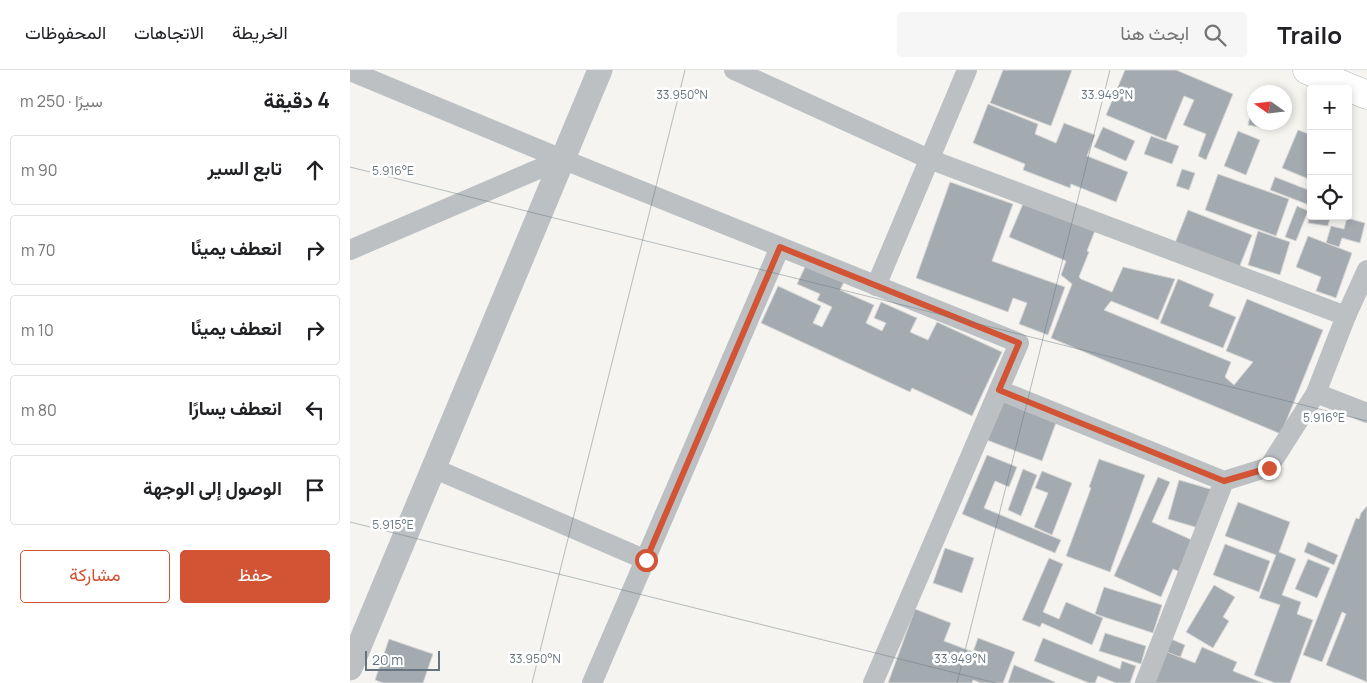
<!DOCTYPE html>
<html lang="ar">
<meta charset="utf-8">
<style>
body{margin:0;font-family:Manrope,Vazirmatn,sans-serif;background:#f6f6f6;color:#202124;direction:rtl}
.controls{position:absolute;right:15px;top:15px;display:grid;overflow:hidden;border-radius:5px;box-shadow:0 2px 8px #0003}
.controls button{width:45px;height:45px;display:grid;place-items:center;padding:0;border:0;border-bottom:1px solid #e0e0e0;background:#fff;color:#202124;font:25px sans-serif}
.compass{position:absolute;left:897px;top:15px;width:45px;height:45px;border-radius:50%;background:#fff;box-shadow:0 2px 8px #0003;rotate:284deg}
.scale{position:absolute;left:15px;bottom:12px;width:75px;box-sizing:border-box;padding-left:5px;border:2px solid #66757f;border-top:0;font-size:14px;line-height:18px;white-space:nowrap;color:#66757f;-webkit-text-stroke:4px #fff;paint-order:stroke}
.stop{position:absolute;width:15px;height:15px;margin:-11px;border:4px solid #d25434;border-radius:50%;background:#fff}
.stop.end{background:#d25434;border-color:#fff;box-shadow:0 1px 5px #0008}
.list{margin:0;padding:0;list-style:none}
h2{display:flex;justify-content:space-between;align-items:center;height:65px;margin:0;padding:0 20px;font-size:21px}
h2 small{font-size:16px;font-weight:400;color:#757577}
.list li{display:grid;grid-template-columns:32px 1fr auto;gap:15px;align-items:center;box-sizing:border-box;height:70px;margin:0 10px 10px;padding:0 10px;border:1px solid #e0e0e0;border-radius:5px}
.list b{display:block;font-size:19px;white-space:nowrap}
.list em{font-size:16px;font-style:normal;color:#757577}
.actions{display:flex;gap:10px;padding:15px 20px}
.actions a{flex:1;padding:11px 0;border:1px solid #d25434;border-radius:5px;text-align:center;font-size:18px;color:#d25434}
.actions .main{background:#d25434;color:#fff}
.icon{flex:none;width:28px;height:28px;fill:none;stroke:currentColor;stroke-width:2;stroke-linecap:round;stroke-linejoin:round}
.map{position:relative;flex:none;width:1017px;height:613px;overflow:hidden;direction:ltr}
header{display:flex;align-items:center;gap:30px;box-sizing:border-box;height:70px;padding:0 25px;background:#fff;border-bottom:1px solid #e0e0e0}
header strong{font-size:24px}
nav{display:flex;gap:28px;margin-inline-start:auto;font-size:18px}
.search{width:350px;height:45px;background:#f6f6f6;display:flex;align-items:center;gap:12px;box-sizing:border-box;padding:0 18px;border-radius:5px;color:#757577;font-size:19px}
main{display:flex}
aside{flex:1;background:#fff}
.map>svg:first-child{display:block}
.building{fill:#a4abb0;stroke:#d6d6d4}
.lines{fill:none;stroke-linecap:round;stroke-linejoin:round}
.secondary-casing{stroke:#aeb4b7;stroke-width:29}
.minor{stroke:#bcc0c3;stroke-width:20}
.tertiary{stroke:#bcc0c3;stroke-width:25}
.secondary{stroke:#fff;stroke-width:28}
.route{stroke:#d25434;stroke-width:6}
.ticks{fill:none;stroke:#66757f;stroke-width:1;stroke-opacity:0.45}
.ticks-label{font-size:12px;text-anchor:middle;fill:#66757f;stroke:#fff;stroke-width:5;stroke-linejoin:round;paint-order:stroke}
</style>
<header>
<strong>Trailo</strong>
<div class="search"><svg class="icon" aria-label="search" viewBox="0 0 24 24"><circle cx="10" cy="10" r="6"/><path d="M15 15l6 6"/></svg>ابحث هنا</div>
<nav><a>الخريطة</a><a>الاتجاهات</a><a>المحفوظات</a></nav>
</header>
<main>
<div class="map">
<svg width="1017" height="613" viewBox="0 0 1017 613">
<rect width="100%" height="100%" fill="#f5f4f1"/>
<g class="building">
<path d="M 653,0 L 722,0 L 701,56 L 640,33 Z"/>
<path d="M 775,0 L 826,0 L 883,24 L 856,90 L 848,86 L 856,64 L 833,55 L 844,30 L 834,26 L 816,70 L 756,45 Z"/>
<path d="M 638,34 L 688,54 L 685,64 L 706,73 L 714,53 L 745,65 L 737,86 L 778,102 L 766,132 L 721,114 L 720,118 L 673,100 L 675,94 L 623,73 Z"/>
<path d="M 902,38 L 904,39 L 904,52 L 915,52 L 914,58 L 898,55 Z"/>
<path d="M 753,57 L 785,71 L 776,91 L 744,77 Z"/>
<path d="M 948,60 L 961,65 L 961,110 L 932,98 Z"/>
<path d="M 888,61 L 910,70 L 896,105 L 874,96 Z"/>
<path d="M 801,66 L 829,76 L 822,94 L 794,84 Z"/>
<path d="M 832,99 L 845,103 L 839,120 L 826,116 Z"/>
<path d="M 868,104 L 939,129 L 926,166 L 855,140 Z"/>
<path d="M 925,107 L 961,121 L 959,135 L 920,120 Z"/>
<path d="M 600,112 L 663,134 L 642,191 L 715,217 L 698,265 L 669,254 L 677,233 L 663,228 L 658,242 L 566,208 Z"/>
<path d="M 675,129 L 746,158 L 737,181 L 739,182 L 729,207 L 731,209 L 762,222 L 773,197 L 825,209 L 808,250 L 761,231 L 754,240 L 881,292 L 875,307 L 884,315 L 903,292 L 876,281 L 897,229 L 973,260 L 931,364 L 701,268 L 722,214 L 711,205 L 716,191 L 659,167 Z"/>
<path d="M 947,136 L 958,141 L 946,171 L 935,167 Z"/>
<path d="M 838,140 L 902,165 L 889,198 L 825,173 Z"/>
<path d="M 960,144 L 961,146 L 980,148 L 978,156 L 958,153 Z"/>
<path d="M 997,148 L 1015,153 L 1010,173 L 992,168 L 989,177 L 976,173 L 981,156 L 994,159 Z"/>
<path d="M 908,161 L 940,172 L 930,205 L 898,195 Z"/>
<path d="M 958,166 L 1002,183 L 986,228 L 966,221 L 971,207 L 946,197 Z"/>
<path d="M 457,193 L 495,210 L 490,220 L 524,235 L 516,253 L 532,261 L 536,253 L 524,248 L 531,232 L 567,248 L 560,262 L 578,270 L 587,252 L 652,282 L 622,346 L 562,318 L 560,322 L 411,253 L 428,216 L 471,236 L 463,253 L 472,257 L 482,237 L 467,230 L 470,224 L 447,214 Z"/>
<path d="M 828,209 L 864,224 L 859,236 L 886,247 L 873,278 L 810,253 Z"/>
<path d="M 650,328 L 707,350 L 692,391 L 634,369 Z"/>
<path d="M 637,385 L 667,397 L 659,417 L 645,411 L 634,438 L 711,470 L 705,483 L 612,444 Z"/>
<path d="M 749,389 L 795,405 L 760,502 L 716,486 L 741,418 L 739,417 Z"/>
<path d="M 673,399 L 687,405 L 671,446 L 658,440 Z"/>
<path d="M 692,401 L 722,413 L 702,465 L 684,457 L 698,423 L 685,418 Z"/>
<path d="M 808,407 L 820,412 L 802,452 L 844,471 L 830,502 L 823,499 L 811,527 L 764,506 Z"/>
<path d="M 829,410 L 867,421 L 855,460 L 818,449 Z"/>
<path d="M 888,432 L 940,452 L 929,482 L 946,489 L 932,525 L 951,532 L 947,544 L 963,550 L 940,613 L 925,613 L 904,605 L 930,535 L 909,528 L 926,485 L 875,466 Z"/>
<path d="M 1017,436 L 1017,612 L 976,595 L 996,544 L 992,542 L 972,592 L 953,585 L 1006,448 L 1009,449 L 1011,443 Z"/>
<path d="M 958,472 L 988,485 L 984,495 L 954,482 Z"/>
<path d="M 875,474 L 920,491 L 909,522 L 863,505 Z"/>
<path d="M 595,478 L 624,488 L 612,523 L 583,513 Z"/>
<path d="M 699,488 L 713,494 L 693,542 L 709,549 L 716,532 L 753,548 L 742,575 L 692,553 L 690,557 L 672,550 Z"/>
<path d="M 958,489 L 980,498 L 967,528 L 945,519 Z"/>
<path d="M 864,515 L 885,527 L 873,547 L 879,551 L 863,578 L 836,562 Z"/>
<path d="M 754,517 L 812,535 L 803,563 L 745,544 Z"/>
<path d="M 565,539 L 601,553 L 594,571 L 623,582 L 628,568 L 665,582 L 653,613 L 631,613 L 623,610 L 622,613 L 538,613 Z"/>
<path d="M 755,563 L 796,576 L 791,594 L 749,581 Z"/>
<path d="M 693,568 L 770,599 L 772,591 L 786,596 L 780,613 L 766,613 L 748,606 L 745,613 L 739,613 L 684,591 Z"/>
<path d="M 39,569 L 83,584 L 73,613 L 33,613 L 25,610 Z"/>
<path d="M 821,569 L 835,575 L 830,588 L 816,583 Z"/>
<path d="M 852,577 L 887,592 L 883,601 L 913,613 L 798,613 L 812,580 L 845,593 Z"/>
<path d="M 664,595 L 705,612 L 705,613 L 658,613 Z"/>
</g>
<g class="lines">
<g class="secondary-casing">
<path id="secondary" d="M 957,0 L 1017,25"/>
</g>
<g class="minor">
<path d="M 384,0 L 579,89 L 996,246"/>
<path d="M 0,1 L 212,89 L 669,273 L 523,613"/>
<path d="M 0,180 L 212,89"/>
<path d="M 526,216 L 617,0"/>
<path d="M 649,320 L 874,411 L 919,397 L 966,323 L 996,246 L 1017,200"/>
<path d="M 966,323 L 1017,343"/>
<path d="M 83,398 L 296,490"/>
<path d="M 242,613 L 430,177"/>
<path d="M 795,613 L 874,411"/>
</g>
<path class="tertiary" d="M 0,598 L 250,0"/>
<use href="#secondary" class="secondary"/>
</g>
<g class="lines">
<path class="route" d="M 296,490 L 430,177 L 669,273 L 649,320 L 874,411 L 919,398"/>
</g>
<path class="ticks" d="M 0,97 L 1017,351M 0,452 L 646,613M 182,613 L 335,0M 607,613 L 760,0"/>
<g class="ticks-label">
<text x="332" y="29">33.950°N</text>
<text x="757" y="29">33.949°N</text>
<text x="43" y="105">5.916°E</text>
<text x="974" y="352">5.916°E</text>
<text x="43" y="459">5.915°E</text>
<text x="185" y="593">33.950°N</text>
<text x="610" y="593">33.949°N</text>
</g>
</svg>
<div class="controls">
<button>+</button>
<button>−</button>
<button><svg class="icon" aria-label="locate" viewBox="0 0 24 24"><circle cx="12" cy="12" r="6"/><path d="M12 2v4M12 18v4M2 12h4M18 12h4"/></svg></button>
</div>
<svg class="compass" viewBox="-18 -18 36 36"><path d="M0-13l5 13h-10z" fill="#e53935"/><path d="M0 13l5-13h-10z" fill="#757577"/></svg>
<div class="scale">20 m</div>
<div class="stop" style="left:296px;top:490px"></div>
<div class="stop end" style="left:919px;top:398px"></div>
</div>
<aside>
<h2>4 دقيقة<small>سيرًا · 250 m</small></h2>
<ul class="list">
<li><svg class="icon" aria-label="ahead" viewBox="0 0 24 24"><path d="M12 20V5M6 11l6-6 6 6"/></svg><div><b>تابع السير</b></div><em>90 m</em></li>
<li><svg class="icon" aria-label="right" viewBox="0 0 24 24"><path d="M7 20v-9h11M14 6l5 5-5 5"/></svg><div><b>انعطف يمينًا</b></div><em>70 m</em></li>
<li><svg class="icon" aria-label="right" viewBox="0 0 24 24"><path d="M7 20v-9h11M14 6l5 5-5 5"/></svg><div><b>انعطف يمينًا</b></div><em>10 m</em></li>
<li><svg class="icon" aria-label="left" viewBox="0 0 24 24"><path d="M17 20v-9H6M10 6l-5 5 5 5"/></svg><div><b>انعطف يسارًا</b></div><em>80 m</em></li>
<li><svg class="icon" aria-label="arrive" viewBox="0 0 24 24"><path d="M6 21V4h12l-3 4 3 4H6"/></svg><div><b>الوصول إلى الوجهة</b></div></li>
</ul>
<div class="actions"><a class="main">حفظ</a><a>مشاركة</a></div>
</aside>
</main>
